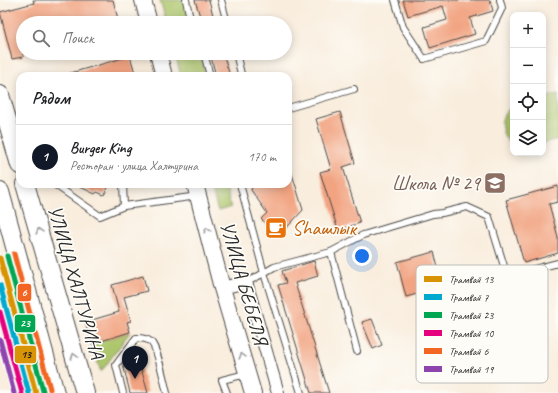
<!DOCTYPE html>
<html lang="ru">
<meta charset="utf-8">
<style>
body{margin:0;font-family:Caveat,sans-serif;background:#f6f6f6;color:#202124}
.controls{position:absolute;right:12px;top:12px;display:grid;overflow:hidden;border-radius:8px;box-shadow:0 2px 10px #0003}
.controls button{width:36px;height:36px;display:grid;place-items:center;padding:0;border:0;border-bottom:1px solid #e0e0e0;background:#fff;color:#202124;font:20px sans-serif}
.you{position:absolute;left:362px;top:256px;width:14px;height:14px;margin:-10px;border:3px solid #fff;border-radius:50%;background:#1a73e8;box-shadow:0 0 0 6px #1a73e833}
.badge{display:grid;place-items:center;width:26px;height:26px;border-radius:50%;background:#111827;color:#fff;font-size:13px;font-weight:700}
.pin{position:absolute;translate:-50% -33px;filter:drop-shadow(0 1px 2px #0008)}
.pin::after{content:'';position:absolute;top:21px;width:14px;height:12px;background:inherit;clip-path:polygon(0 0,100% 0,50% 100%)}
.list{margin:0;padding:0;list-style:none}
h2{display:flex;justify-content:space-between;align-items:center;height:52px;margin:0;padding:0 16px;font-size:17px}
h2 small{font-size:13px;font-weight:400;color:#757577}
.list li{display:grid;grid-template-columns:26px 1fr auto;gap:12px;align-items:center;box-sizing:border-box;height:64px;padding:0 16px;border-top:1px solid #e0e0e0}
.list b{display:block;font-size:15px;white-space:nowrap}
.list p{margin:0;font-size:13px;white-space:nowrap;color:#757577}
.list em{font-size:13px;font-style:normal;color:#757577}
.icon{flex:none;width:22px;height:22px;fill:none;stroke:currentColor;stroke-width:2;stroke-linecap:round;stroke-linejoin:round}
.map{position:relative;flex:none;width:558px;height:393px;overflow:hidden}
.search{position:absolute;background:#fff;box-shadow:0 2px 10px #0003;left:16px;top:16px;width:276px;height:44px;display:flex;align-items:center;gap:10px;box-sizing:border-box;padding:0 14px;border-radius:22px;color:#757577;font-size:15px}
.panel{position:absolute;background:#fff;box-shadow:0 2px 10px #0003;left:16px;top:72px;width:276px;height:116px;border-radius:12px}
.map>svg:first-child{display:block}
.green{fill:#adc66c;stroke:#6c784c}
.building{fill:#f2a482}
.lines{fill:none;stroke-linecap:round;stroke-linejoin:round}
.lane-casing{stroke:#4a4846;stroke-width:8}
.street-casing{stroke:#4a4846;stroke-width:14}
.secondary-casing{stroke:#4a4846;stroke-width:18}
.primary-casing{stroke:#4a4846;stroke-width:20}
.lane{stroke:#fff;stroke-width:6}
.street{stroke:#fff;stroke-width:12}
.secondary{stroke:#fff;stroke-width:16}
.primary{stroke:#fff;stroke-width:18}
.tram-1-casing{stroke:#fdfcf7;stroke-width:8}
.tram-2-casing{stroke:#fdfcf7;stroke-width:8}
.tram-3-casing{stroke:#fdfcf7;stroke-width:8}
.tram-4-casing{stroke:#fdfcf7;stroke-width:8}
.tram-5-casing{stroke:#fdfcf7;stroke-width:8}
.tram-6-casing{stroke:#fdfcf7;stroke-width:8}
.tram-1{stroke:#d89406;stroke-width:5}
.tram-2{stroke:#00a9ce;stroke-width:5}
.tram-3{stroke:#00a651;stroke-width:5}
.tram-4{stroke:#e5007d;stroke-width:5}
.tram-5{stroke:#f26522;stroke-width:5}
.tram-6{stroke:#8e44ad;stroke-width:5}
.oneway{stroke:#a0a0a0}
.labels{text-anchor:middle;dominant-baseline:central;stroke-width:3.5;stroke-linejoin:round;paint-order:stroke}
.education-label{font-size:20px;fill:#785e54;stroke:#fdfcf7;text-anchor:end}
.food-label{font-size:20px;fill:#c56008;stroke:#fdfcf7;text-anchor:start}
.street-label{font-size:20px;fill:#2b2b2b;stroke:#fdfcf7}
.key{fill:#fdfcf7;stroke:#bebdba;stroke-width:1}
.key-label{font-size:11px;fill:#2b2b2b}
.line-badge{stroke:#fdfcf7;stroke-width:1.5}
.badge-label{font-size:11px;text-anchor:middle;font-weight:bold;fill:#fff}
.pale-badge-label{font-size:11px;text-anchor:middle;font-weight:bold;fill:#111}
</style>
<div class="map">
<svg width="558" height="393" viewBox="0 0 558 393">
<rect width="100%" height="100%" fill="#fdfcf7"/>
<filter id="ink" filterUnits="userSpaceOnUse"><feTurbulence type="fractalNoise" baseFrequency=".025" numOctaves="2"/><feDisplacementMap in="SourceGraphic" scale="8" xChannelSelector="R" yChannelSelector="G"/><feConvolveMatrix kernelMatrix="1 2 1 2 8 2 1 2 1" color-interpolation-filters="sRGB"/></filter>
<filter id="wash" filterUnits="userSpaceOnUse"><feTurbulence type="fractalNoise" baseFrequency=".012" numOctaves="4" result="noise"/><feDisplacementMap in="SourceGraphic" scale="16" xChannelSelector="R" yChannelSelector="G"/><feGaussianBlur stdDeviation="0.9" result="paint"/><feColorMatrix in="noise" values="0 0 0 0 0 0 0 0 0 0 0 0 0 0 0 0 0 1.4 0 .05"/><feComposite in="paint" operator="in"/></filter>
<g filter="url(#wash)">
<rect width="100%" height="100%" fill="#f9eddd"/>
<g class="green">
<path d="M 160,0 L 185,0 L 191,23 L 167,23 Z"/>
<path d="M 175,53 L 200,53 L 206,76 L 181,76 Z"/>
<path d="M 558,94 L 558,139 L 543,143 L 543,98 Z"/>
<path d="M 513,107 L 513,146 C 500,137 496,114 513,107 Z"/>
<path d="M 210,184 L 225,184 L 231,207 L 218,211 Z"/>
<path d="M 130,332 L 101,372 L 92,344 Z"/>
</g>
<g id="blocks">
<g class="building">
<path d="M 33,0 L 113,0 L 119,23 L 23,23 L 23,57 L 12,59 L 0,12 L 34,3 Z"/>
<path d="M 195,0 L 209,0 L 215,23 L 202,23 Z"/>
<path d="M 403,0 L 490,0 L 493,11 L 470,18 L 475,34 L 430,48 L 424,27 L 447,20 L 443,6 L 408,16 Z"/>
<path d="M 210,53 L 223,53 L 230,76 L 216,76 Z"/>
<path d="M 130,56 L 136,76 L 68,76 L 67,74 Z"/>
<path d="M 340,112 L 355,163 L 343,167 L 360,223 L 338,230 L 320,172 L 331,169 L 316,119 Z"/>
<path d="M 288,167 L 290,167 L 303,210 L 279,236 L 261,219 L 267,213 L 251,190 L 253,184 L 288,184 Z"/>
<path d="M 74,184 L 110,184 L 104,195 L 97,192 L 95,194 Z"/>
<path d="M 558,186 L 558,202 L 549,204 L 558,237 L 558,253 L 524,263 L 506,200 Z"/>
<path d="M 434,252 L 443,287 L 406,297 L 397,262 Z"/>
<path d="M 314,261 L 318,276 L 295,283 L 329,393 L 311,393 L 278,285 L 286,283 L 282,271 Z"/>
<path d="M 143,276 L 147,291 L 124,297 L 131,321 L 127,322 L 130,332 L 92,344 L 85,322 L 119,312 L 112,285 Z"/>
<path d="M 372,319 L 382,345 L 373,349 L 362,322 Z"/>
<path d="M 139,361 L 148,393 L 130,393 L 123,364 Z"/>
</g>
</g>
</g>
<g filter="url(#ink)">
<use href="#blocks" fill-opacity="0" stroke="#4a4846" stroke-width="1"/>
<g class="lines">
<g class="lane-casing">
<g id="lane">
<path d="M 186,0 L 191,23"/>
<path d="M 221,0 L 227,23"/>
<path d="M 395,0 L 403,27 L 424,59 L 486,41 L 502,8 L 500,0"/>
<path d="M 204,53 L 210,76"/>
<path d="M 236,53 L 241,74"/>
<path d="M 288,108 L 354,89"/>
<path d="M 54,184 L 100,216 L 124,206 L 198,196"/>
<path d="M 123,184 L 124,206"/>
<path d="M 240,184 L 264,273 L 301,393"/>
<path d="M 331,252 L 363,235 L 433,214 L 442,213 L 467,207 L 489,217 L 507,276 L 558,263"/>
<path d="M 246,282 L 255,278 L 274,267 L 331,252 L 357,351"/>
<path d="M 123,393 L 116,365 L 136,338 C 141,338 147,338 151,342 C 158,349 164,382 167,393"/>
<path d="M 227,393 L 222,380 L 246,374"/>
</g>
</g>
<g class="street-casing">
<path id="street" d="M 222,288 L 246,282 L 278,393"/>
</g>
<g class="secondary-casing">
<g id="secondary">
<path d="M 143,0 L 149,23"/>
<path d="M 158,53 L 164,76"/>
<path d="M 195,184 L 222,288 L 253,393"/>
</g>
</g>
<g class="primary-casing">
<g id="primary">
<path d="M 0,95 L 20,165"/>
<path d="M 25,184 L 85,393"/>
<path d="M 0,192 L 55,393"/>
</g>
</g>
<use href="#lane" class="lane"/>
<use href="#street" class="street"/>
<use href="#secondary" class="secondary"/>
<use href="#primary" class="primary"/>
<g class="tram-1-casing">
<path id="tram-1" d="M 0,258 L 36,393"/>
</g>
<g class="tram-2-casing">
<path id="tram-2" d="M 0,285 L 29,393"/>
</g>
<g class="tram-3-casing">
<path id="tram-3" d="M 7,256 L 43,391"/>
</g>
<g class="tram-4-casing">
<path id="tram-4" d="M 0,312 L 22,393"/>
</g>
<g class="tram-5-casing">
<path id="tram-5" d="M 14,254 L 50,389"/>
</g>
<g class="tram-6-casing">
<path id="tram-6" d="M 0,340 L 14,393"/>
</g>
<use href="#tram-1" class="tram-1"/>
<use href="#tram-2" class="tram-2"/>
<use href="#tram-3" class="tram-3"/>
<use href="#tram-4" class="tram-4"/>
<use href="#tram-5" class="tram-5"/>
<use href="#tram-6" class="tram-6"/>
</g>
<defs><path id="oneway-chevron" d="M-2-3.5L2.5 0L-2 3.5" fill="none" stroke-width="1.6" stroke-linecap="round" stroke-linejoin="round"/></defs>
<g class="oneway">
<use href="#oneway-chevron" transform="translate(207 230) rotate(-105)"/>
<use href="#oneway-chevron" transform="translate(39 231) rotate(-106)"/>
<use href="#oneway-chevron" transform="translate(74 356) rotate(-106)"/>
<use href="#oneway-chevron" transform="translate(242 356) rotate(-106)"/>
</g>
</g>
<defs>
<g id="school-square" transform="scale(1.15)"><rect x="-9" y="-9" width="18" height="18" rx="4" fill="#8d6e63" stroke="#fdfcf7"/><path d="M0-5L7-2L0 1L-7-2ZM-4 1L0 2.5L4 1V4Q0 6-4 4Z" fill="#fff"/></g>
<g id="cafe-square" transform="scale(1.15)"><rect x="-9" y="-9" width="18" height="18" rx="4" fill="#e8710a" stroke="#fdfcf7"/><path d="M-5.5-4.5H6V0H3Q3 3.5 0 3.5H-2.5Q-5.5 3.5-5.5 0ZM3-3.2v2h1.7v-2ZM-6 4.5H4V6H-6Z" fill="#fff"/></g>
</defs>
<g fill-rule="evenodd">
<use href="#school-square" x="495" y="183"/>
<use href="#cafe-square" x="276" y="228"/>
</g>
<g class="labels">
<g class="education-label">
<text x="480" y="183">Школа № 29</text>
</g>
<g class="food-label">
<text x="292" y="228">Shашлык</text>
</g>
<g class="street-label">
<text transform="translate(76 282) rotate(74)">УЛИЦА ХАЛТУРИНА</text>
<text transform="translate(244 283) rotate(74)">УЛИЦА БЕБЕЛЯ</text>
</g>
</g>
<rect x="416" y="265" width="132" height="118" rx="6" class="key"/>
<rect x="424" y="276" width="18" height="6" fill="#d89406"/>
<rect x="424" y="294" width="18" height="6" fill="#00a9ce"/>
<rect x="424" y="312" width="18" height="6" fill="#00a651"/>
<rect x="424" y="330" width="18" height="6" fill="#e5007d"/>
<rect x="424" y="348" width="18" height="6" fill="#f26522"/>
<rect x="424" y="366" width="18" height="6" fill="#8e44ad"/>
<g class="key-label">
<text x="449" y="283">Трамвай 13</text>
<text x="449" y="301">Трамвай 7</text>
<text x="449" y="319">Трамвай 23</text>
<text x="449" y="337">Трамвай 10</text>
<text x="449" y="355">Трамвай 6</text>
<text x="449" y="373">Трамвай 19</text>
</g>
<g class="line-badge">
<rect x="17" y="283" width="15" height="19" rx="4" fill="#f26522"/>
<rect x="14" y="314" width="22" height="19" rx="4" fill="#00a651"/>
<rect x="14" y="345" width="23" height="19" rx="4" fill="#d89406"/>
</g>
<g class="badge-label">
<text x="24" y="296">6</text>
<text x="25" y="327">23</text>
</g>
<g class="pale-badge-label">
<text x="26" y="358">13</text>
</g>
</svg>
<div class="controls">
<button>+</button>
<button>−</button>
<button><svg class="icon" aria-label="locate" viewBox="0 0 24 24"><circle cx="12" cy="12" r="6"/><path d="M12 2v4M12 18v4M2 12h4M18 12h4"/></svg></button>
<button><svg class="icon" aria-label="layers" viewBox="0 0 24 24"><path d="M12 4l9 5-9 5-9-5zM3 14l9 5 9-5"/></svg></button>
</div>
<div class="you"></div>
<div class="pin badge" style="left:135px;top:379px">1</div>
<div class="search"><svg class="icon" aria-label="search" viewBox="0 0 24 24"><circle cx="10" cy="10" r="6"/><path d="M15 15l6 6"/></svg>Поиск</div>
<section class="panel">
<h2>Рядом<small></small></h2>
<ul class="list">
<li><span class="badge">1</span><div><b>Burger King</b><p>Ресторан · улица Халтурина</p></div><em>170 m</em></li>
</ul>
</section>
</div>
